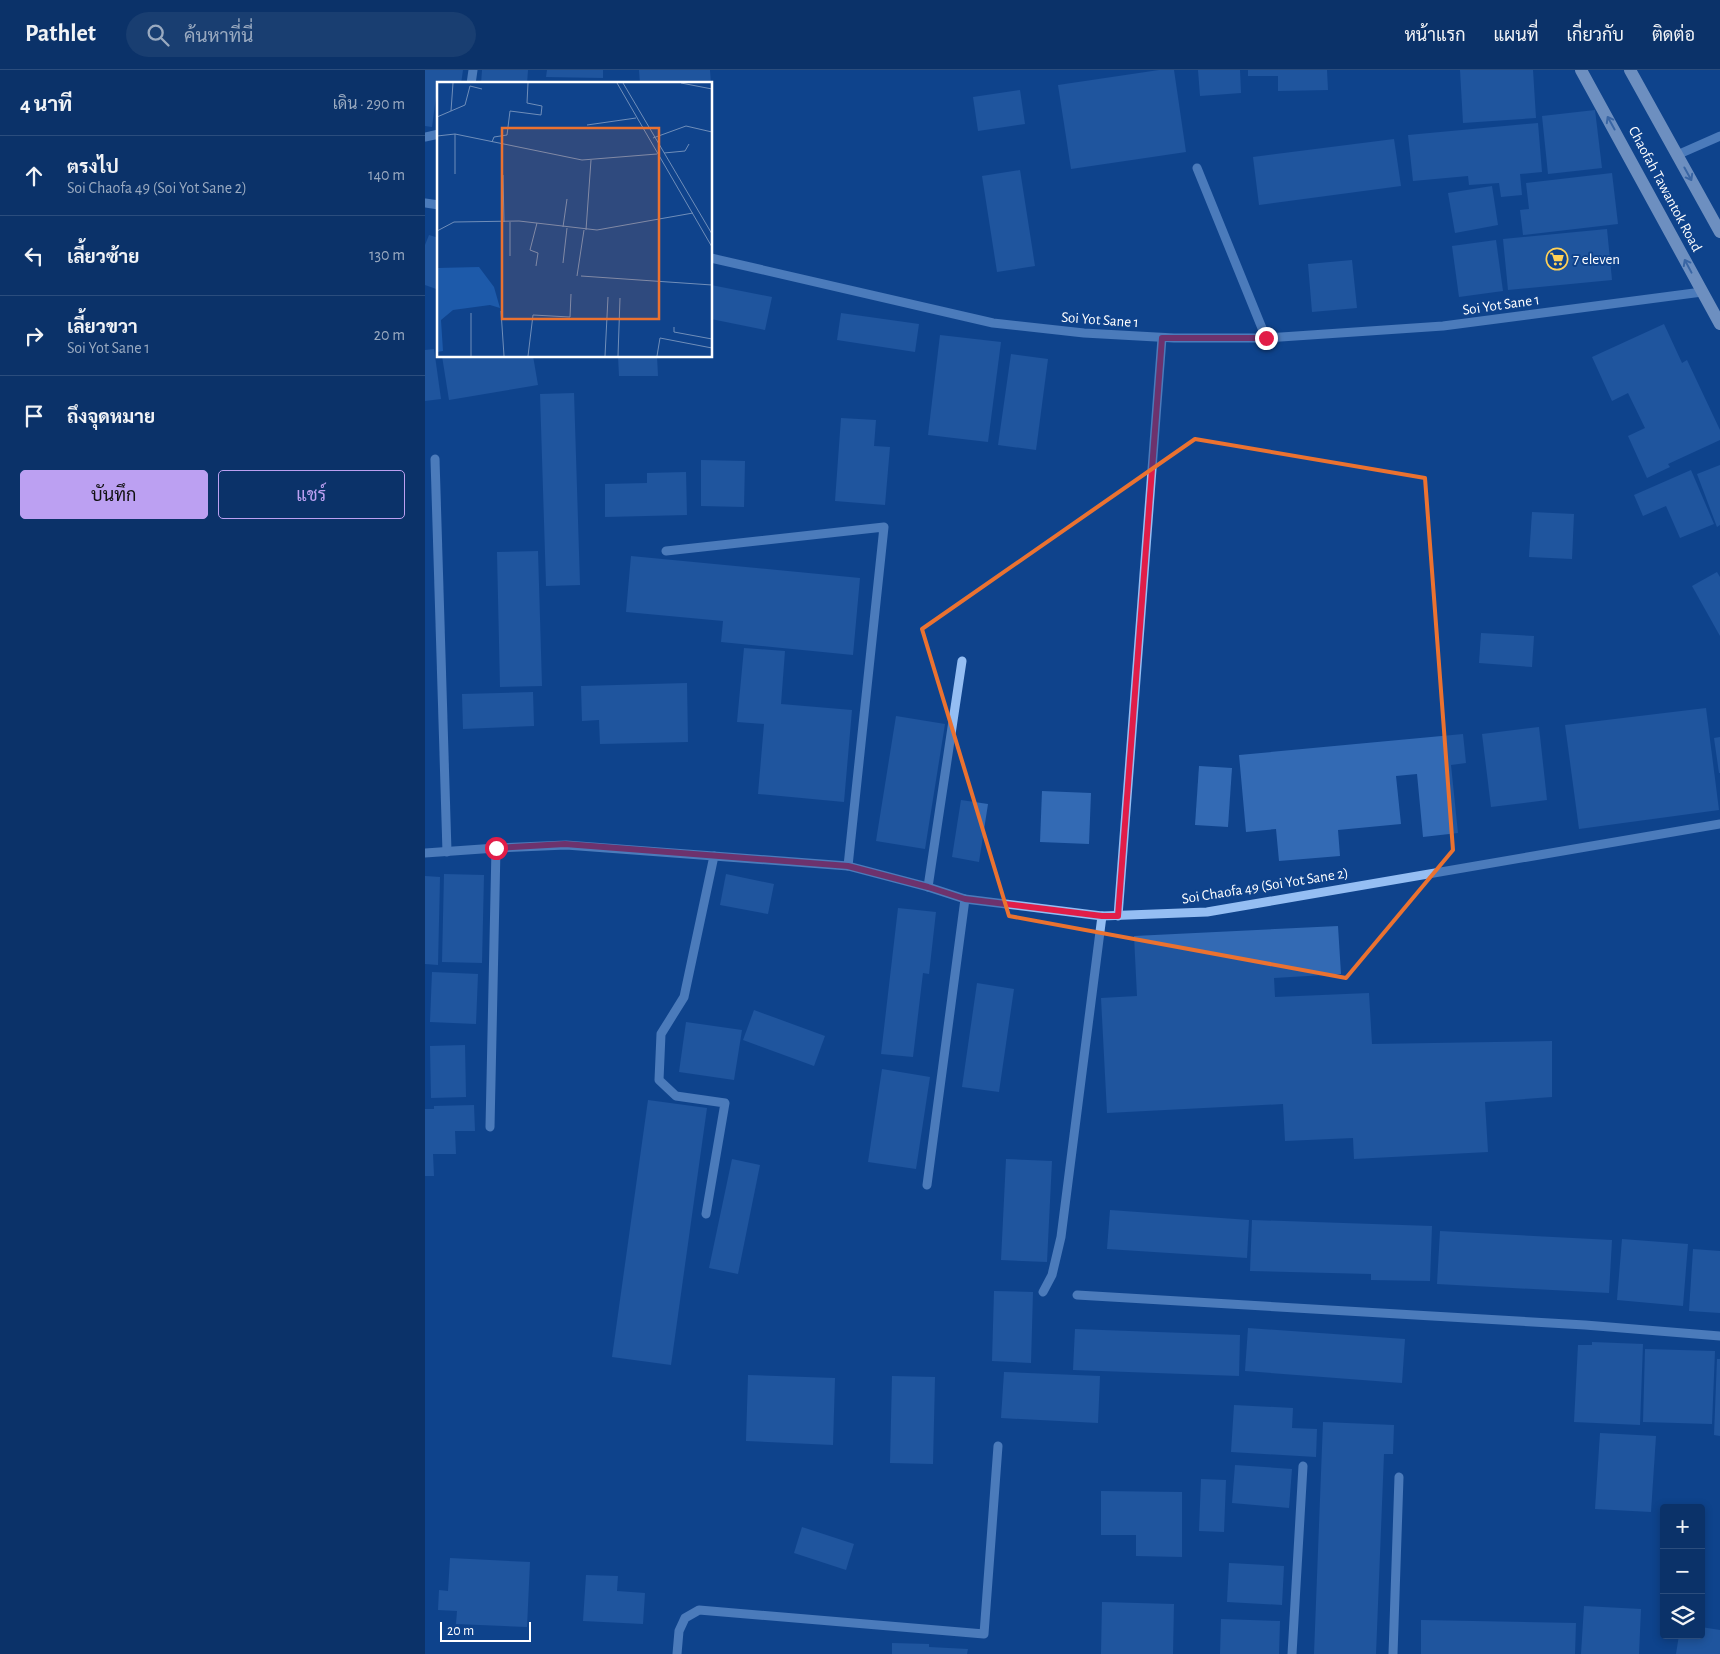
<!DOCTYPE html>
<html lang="th">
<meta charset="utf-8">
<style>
body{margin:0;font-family:"Alegreya Sans",Sarabun,sans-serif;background:#193e71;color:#f1f3f6}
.controls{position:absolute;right:15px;bottom:15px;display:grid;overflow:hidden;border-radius:5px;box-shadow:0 2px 8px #0003}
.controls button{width:45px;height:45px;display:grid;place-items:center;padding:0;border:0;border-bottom:1px solid #2b4d7d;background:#0b3269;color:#f1f3f6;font:25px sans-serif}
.scale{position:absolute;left:15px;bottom:12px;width:91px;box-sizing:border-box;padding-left:5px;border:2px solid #fff;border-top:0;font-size:14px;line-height:18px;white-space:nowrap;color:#fff;-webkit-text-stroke:4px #0f438c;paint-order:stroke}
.stop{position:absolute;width:15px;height:15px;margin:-11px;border:4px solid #e11d48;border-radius:50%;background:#fff}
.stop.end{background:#e11d48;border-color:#fff;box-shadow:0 1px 5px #0008}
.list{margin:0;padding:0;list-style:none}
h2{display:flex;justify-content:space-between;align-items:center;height:65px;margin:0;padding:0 20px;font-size:21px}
h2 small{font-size:16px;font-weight:400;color:#9aaac0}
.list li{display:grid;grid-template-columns:32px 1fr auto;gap:15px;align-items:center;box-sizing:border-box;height:80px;padding:0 20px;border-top:1px solid #2b4d7d}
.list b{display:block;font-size:19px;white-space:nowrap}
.list p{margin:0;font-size:16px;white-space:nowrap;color:#9aaac0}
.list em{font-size:16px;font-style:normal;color:#9aaac0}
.actions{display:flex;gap:10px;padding:15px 20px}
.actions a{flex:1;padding:11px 0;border:1px solid #bca0f2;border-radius:5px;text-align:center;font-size:18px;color:#bca0f2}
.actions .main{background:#bca0f2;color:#111}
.icon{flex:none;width:28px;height:28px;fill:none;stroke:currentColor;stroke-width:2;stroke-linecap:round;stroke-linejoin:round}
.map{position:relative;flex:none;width:1295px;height:1584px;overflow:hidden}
header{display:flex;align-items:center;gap:30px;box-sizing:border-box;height:70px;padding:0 25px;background:#0b3269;border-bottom:1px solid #2b4d7d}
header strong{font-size:24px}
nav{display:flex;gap:28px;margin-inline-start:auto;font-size:18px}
.search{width:350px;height:45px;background:#193e71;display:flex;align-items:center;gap:12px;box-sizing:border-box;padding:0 18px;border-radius:28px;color:#9aaac0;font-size:19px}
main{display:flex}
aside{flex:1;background:#0b3269}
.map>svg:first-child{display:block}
.building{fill:#336ab4}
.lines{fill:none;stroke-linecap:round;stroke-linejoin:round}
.minor{stroke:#95bef3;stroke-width:9}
.major{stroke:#e1ecff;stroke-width:12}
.oneway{stroke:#6d8fc0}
.route{stroke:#e11d48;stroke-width:6}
.marked{fill:none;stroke:#eb7230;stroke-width:4;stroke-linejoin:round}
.labels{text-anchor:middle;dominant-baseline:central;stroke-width:4;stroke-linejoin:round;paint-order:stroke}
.street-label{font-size:15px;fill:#fff;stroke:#0f438c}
.poi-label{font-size:15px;fill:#fff;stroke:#0f438c;text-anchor:start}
.inset-road{fill:none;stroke:#6f8eba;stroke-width:1}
.view{fill:#eb7230;fill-opacity:0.15;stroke:#eb7230;stroke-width:2.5}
.inset-edge{fill:none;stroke:#fff;stroke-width:2.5}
</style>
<header>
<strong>Pathlet</strong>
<div class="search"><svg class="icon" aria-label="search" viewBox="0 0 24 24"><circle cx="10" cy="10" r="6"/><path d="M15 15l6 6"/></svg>ค้นหาที่นี่</div>
<nav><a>หน้าแรก</a><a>แผนที่</a><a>เกี่ยวกับ</a><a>ติดต่อ</a></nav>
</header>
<main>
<aside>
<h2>4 นาที<small>เดิน · 290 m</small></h2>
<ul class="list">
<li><svg class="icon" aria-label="ahead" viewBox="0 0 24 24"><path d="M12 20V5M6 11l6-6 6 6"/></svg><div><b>ตรงไป</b><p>Soi Chaofa 49 (Soi Yot Sane 2)</p></div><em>140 m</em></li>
<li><svg class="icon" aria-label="left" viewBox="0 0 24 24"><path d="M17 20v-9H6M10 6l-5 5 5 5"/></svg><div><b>เลี้ยวซ้าย</b></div><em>130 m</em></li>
<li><svg class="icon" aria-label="right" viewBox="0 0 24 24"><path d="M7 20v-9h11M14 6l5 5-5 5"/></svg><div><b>เลี้ยวขวา</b><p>Soi Yot Sane 1</p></div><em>20 m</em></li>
<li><svg class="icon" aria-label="arrive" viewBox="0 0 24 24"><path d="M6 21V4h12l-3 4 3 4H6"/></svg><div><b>ถึงจุดหมาย</b></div></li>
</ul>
<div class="actions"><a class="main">บันทึก</a><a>แชร์</a></div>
</aside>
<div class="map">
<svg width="1295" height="1584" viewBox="0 0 1295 1584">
<rect width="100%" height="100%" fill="#0f438c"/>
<g class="building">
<path d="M 0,0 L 38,0 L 36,14 L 14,14 L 14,28 L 11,27 L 7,57 L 0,56 Z"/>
<path d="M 57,0 L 103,0 L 102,14 L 56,14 Z"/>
<path d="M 122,0 L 178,0 L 178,8 L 121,7 Z"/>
<path d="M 214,0 L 285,0 L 286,14 L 215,14 Z"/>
<path d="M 734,0 L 749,0 L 761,82 L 646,99 L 633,15 Z"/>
<path d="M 773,0 L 815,0 L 816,23 L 775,26 Z"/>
<path d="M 823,0 L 902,0 L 903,20 L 853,21 L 853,6 L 823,6 Z"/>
<path d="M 1035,0 L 1108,0 L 1111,48 L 1038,53 Z"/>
<path d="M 107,11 L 145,12 L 145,14 L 107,14 Z"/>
<path d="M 595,20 L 600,54 L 553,61 L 548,27 Z"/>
<path d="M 1170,40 L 1177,98 L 1123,104 L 1117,46 Z"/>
<path d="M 1113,53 L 1117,102 L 1095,104 L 1097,125 L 1076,127 L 1074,113 L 1044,115 L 1043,106 L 988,111 L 983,65 Z"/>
<path d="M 969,69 L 976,116 L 834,135 L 828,87 Z"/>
<path d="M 595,100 L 610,196 L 572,202 L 557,106 Z"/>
<path d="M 1187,103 L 1193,154 L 1098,165 L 1095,140 L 1104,139 L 1101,113 Z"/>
<path d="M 1067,116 L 1073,155 L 1030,163 L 1023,123 Z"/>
<path d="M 1182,159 L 1187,210 L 1083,220 L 1078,169 Z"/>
<path d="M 4,165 L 14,168 L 14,220 L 0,215 L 0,175 Z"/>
<path d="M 1071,170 L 1078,221 L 1034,227 L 1027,176 Z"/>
<path d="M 927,190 L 932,238 L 887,242 L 883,194 Z"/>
<path d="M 286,215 L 347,227 L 340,260 L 286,249 Z"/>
<path d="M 416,243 L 494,254 L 490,282 L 412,270 Z"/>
<path d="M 1239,254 L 1257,293 L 1262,290 L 1295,360 L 1295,370 L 1243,394 L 1245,397 L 1222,408 L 1203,366 L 1220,358 L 1203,323 L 1187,331 L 1167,287 Z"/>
<path d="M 515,265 L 576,272 L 563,372 L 503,365 Z"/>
<path d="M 9,279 L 16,329 L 0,331 L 0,280 Z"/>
<path d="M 586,284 L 623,289 L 611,380 L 573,375 Z"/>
<path d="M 17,286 L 108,286 L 113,315 L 24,330 Z"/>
<path d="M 193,286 L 232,286 L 233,306 L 194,306 Z"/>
<path d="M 149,323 L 155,515 L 121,516 L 115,324 Z"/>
<path d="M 416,348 L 451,350 L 449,376 L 465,377 L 460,435 L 410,431 Z"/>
<path d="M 276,390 L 320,391 L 319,437 L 276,436 Z"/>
<path d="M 1295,395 L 1295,455 L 1292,457 L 1272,404 Z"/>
<path d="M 1266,400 L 1289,454 L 1255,468 L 1241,436 L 1218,446 L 1209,425 Z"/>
<path d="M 261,402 L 262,445 L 180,447 L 180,414 L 222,413 L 222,403 Z"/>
<path d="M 1107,442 L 1149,444 L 1147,489 L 1104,487 Z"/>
<path d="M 113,481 L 117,616 L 75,617 L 72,482 Z"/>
<path d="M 206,486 L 435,508 L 428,585 L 296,572 L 298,551 L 201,542 Z"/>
<path d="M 1292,502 L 1295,507 L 1295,566 L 1267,516 Z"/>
<path d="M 1056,563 L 1109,566 L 1107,597 L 1054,593 Z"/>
<path d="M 319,578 L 360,581 L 356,634 L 427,640 L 419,732 L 333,724 L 339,654 L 312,652 Z"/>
<path d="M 262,613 L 263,672 L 175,674 L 174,650 L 157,651 L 156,616 Z"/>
<path d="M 108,622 L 109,656 L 38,659 L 37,624 Z"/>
<path d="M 1281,638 L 1294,740 L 1154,759 L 1140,655 Z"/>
<path d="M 471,646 L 520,654 L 500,779 L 451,771 Z"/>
<path d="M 1114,657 L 1122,730 L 1066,737 L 1057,664 Z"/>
<path d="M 1038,664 L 1041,693 L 1026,695 L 1033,763 L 998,767 L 992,704 L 971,706 L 976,754 L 913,760 L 915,786 L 854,791 L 851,759 L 821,762 L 814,685 Z"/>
<path d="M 1295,667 L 1295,703 L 1294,703 L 1289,668 Z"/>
<path d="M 774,696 L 807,698 L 803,757 L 770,755 Z"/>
<path d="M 617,721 L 666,723 L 664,774 L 615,772 Z"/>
<path d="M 536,730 L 563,734 L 554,792 L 527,787 Z"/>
<path d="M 19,804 L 59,805 L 57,893 L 17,892 Z"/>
<path d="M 301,804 L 349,814 L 343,844 L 295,835 Z"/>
<path d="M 0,806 L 15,807 L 13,895 L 0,894 Z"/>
<path d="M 473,838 L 511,842 L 504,904 L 498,903 L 488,987 L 456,984 Z"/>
<path d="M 913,856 L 916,904 L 849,908 L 850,927 L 944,923 L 947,974 L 1127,971 L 1127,1027 L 1060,1032 L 1063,1082 L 929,1089 L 928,1068 L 860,1071 L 858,1034 L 682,1043 L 676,928 L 712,926 L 709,866 Z"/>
<path d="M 7,902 L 53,904 L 51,954 L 5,952 Z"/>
<path d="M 552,913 L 589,919 L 574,1022 L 537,1017 Z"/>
<path d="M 329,940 L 400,966 L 389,996 L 318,970 Z"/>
<path d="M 261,952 L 317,960 L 309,1010 L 254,1002 Z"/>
<path d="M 40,975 L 41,1027 L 6,1028 L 5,976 Z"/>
<path d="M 457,999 L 505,1007 L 491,1099 L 443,1092 Z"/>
<path d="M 223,1030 L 282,1038 L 246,1295 L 187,1287 Z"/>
<path d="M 49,1035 L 50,1061 L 30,1061 L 31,1084 L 8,1084 L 9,1106 L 0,1106 L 0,1039 L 9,1039 L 9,1036 Z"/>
<path d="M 307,1089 L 335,1095 L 313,1204 L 284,1198 Z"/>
<path d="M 581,1089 L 627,1091 L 622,1192 L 576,1190 Z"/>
<path d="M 685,1140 L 824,1150 L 822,1188 L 682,1179 Z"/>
<path d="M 827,1150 L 1007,1156 L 1005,1211 L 946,1210 L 946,1204 L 825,1201 Z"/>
<path d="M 1015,1161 L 1187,1170 L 1184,1223 L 1012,1214 Z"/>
<path d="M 1197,1169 L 1263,1174 L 1258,1236 L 1192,1230 Z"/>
<path d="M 1268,1179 L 1295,1181 L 1295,1243 L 1264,1241 Z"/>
<path d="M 569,1221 L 608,1222 L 606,1293 L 567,1291 Z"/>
<path d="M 823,1258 L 980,1269 L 977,1313 L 820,1301 Z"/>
<path d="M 650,1259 L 815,1265 L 814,1306 L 648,1300 Z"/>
<path d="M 1167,1272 L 1218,1274 L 1215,1355 L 1149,1352 L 1153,1275 L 1167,1275 Z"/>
<path d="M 1220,1279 L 1290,1281 L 1287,1354 L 1218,1352 Z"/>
<path d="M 1292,1289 L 1295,1289 L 1295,1366 L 1289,1365 Z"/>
<path d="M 579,1302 L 675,1306 L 673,1353 L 576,1348 Z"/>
<path d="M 323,1305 L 410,1308 L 408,1375 L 321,1371 Z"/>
<path d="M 467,1306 L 510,1307 L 508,1394 L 465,1393 Z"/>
<path d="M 809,1335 L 868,1338 L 867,1358 L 892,1359 L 891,1387 L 806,1382 Z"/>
<path d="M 898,1352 L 969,1355 L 968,1384 L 959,1384 L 951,1584 L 889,1584 Z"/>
<path d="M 1175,1363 L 1231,1366 L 1226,1442 L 1170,1439 Z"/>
<path d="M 810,1395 L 867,1399 L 864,1438 L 807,1433 Z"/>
<path d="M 776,1409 L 801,1410 L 799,1462 L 774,1461 Z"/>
<path d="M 676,1421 L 757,1422 L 757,1487 L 711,1486 L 711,1465 L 676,1465 Z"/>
<path d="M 377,1457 L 429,1474 L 421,1500 L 369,1483 Z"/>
<path d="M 25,1488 L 105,1492 L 102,1557 L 31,1554 L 32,1541 L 13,1540 L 14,1520 L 23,1521 Z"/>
<path d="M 804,1493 L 859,1496 L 857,1535 L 802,1532 Z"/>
<path d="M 161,1505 L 193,1506 L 192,1521 L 220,1523 L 218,1554 L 158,1551 Z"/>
<path d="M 677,1532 L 749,1534 L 748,1584 L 676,1584 Z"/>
<path d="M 1159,1536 L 1216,1539 L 1214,1584 L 1156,1584 Z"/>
<path d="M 796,1549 L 855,1551 L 854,1584 L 795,1584 Z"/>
<path d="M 996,1550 L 1151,1553 L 1150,1584 L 996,1584 Z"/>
<path d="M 1276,1557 L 1295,1560 L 1295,1584 L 1251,1584 L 1254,1565 L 1276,1565 Z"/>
<path d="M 467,1573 L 504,1574 L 504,1577 L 543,1579 L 542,1584 L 467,1584 Z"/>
</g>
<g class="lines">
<g class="minor">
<path d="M 46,14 L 48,0"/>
<path d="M 0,67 L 14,64"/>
<path d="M 1252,85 L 1295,66"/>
<path d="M 772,98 L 841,268"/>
<path d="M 0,133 L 14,135"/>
<path d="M 286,188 L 568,253 L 659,263 L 749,268 L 841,268 L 1018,256 L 1277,222"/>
<path d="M 10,389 L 22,782"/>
<path d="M 241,481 L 459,457 L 423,796"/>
<path d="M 0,783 L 71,778 L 141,775 L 423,796 L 503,817 L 540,829 L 677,846 L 782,842 L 1295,754"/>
<path d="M 503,817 L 537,591"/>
<path d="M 693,846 L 737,268"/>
<path d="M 65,1057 L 71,778"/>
<path d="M 502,1115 L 540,829"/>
<path d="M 281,1144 L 300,1033 L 251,1026 L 234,1010 L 236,964 L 259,927 L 289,786"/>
<path d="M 618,1222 L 627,1205 L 636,1167 L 677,846"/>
<path d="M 652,1225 L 1160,1255 L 1295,1266"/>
<path d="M 252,1584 L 254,1561 L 260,1548 L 274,1540 L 559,1564 L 573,1376"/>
<path d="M 867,1584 L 878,1396"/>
<path d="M 968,1584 L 974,1407"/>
</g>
<g class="major">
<path d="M 1156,0 L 1295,254"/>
<path d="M 1205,0 L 1295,162"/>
</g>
</g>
<defs><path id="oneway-shaft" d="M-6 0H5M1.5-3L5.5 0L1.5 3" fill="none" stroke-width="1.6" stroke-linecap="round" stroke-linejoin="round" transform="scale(1.25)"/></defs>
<g class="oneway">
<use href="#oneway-shaft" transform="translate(1186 53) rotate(-119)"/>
<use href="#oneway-shaft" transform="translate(1263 104) rotate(61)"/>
<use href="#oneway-shaft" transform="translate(1263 196) rotate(-118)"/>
</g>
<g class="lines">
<path class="route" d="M 71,778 L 140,774 L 423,796 L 503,817 L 540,829 L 677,846 L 693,846 L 737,268 L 841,268"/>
</g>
<path d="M0 0H1295V1584H0ZM 770,369 L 1000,408 L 1028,780 L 921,908 L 584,846 L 497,559 Z" fill="#0f438c" fill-opacity=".55" fill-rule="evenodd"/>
<path class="marked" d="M 770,369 L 1000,408 L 1028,780 L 921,908 L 584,846 L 497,559 Z"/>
<defs>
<g id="supermarket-ring" transform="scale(1.125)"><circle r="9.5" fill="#0f438c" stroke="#ffd157" stroke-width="1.5"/><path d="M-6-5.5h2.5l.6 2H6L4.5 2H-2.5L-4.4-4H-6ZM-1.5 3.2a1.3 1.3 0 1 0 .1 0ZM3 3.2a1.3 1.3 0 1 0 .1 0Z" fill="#ffd157"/></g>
</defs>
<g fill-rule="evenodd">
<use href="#supermarket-ring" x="1132" y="189"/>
</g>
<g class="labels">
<g class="street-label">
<text transform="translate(1240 119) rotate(62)">Chaofah Tawantok Road</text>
<text transform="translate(1076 235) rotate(-8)">Soi Yot Sane 1</text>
<text transform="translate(675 250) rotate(4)">Soi Yot Sane 1</text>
<text transform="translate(840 816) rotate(-9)">Soi Chaofa 49 (Soi Yot Sane 2)</text>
</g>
<g class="poi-label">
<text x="1148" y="189">7 eleven</text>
</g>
</g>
<g transform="translate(12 12)">
<rect width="275" height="275" fill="#0f438c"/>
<path d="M 42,185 L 57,205 L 63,226 L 53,223 L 16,228 L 4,238 L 6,269 L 0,270 L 0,186 Z" fill="#1d5aaa"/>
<path class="inset-road" d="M 180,1 L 275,165M 186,1 L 275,152M 244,1 L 275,7M 14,29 L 16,1M 0,35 L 28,23 L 33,4 L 45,7M 150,43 L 199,36M 18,52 L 18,92M 0,54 L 18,52 L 145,78 L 220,72M 216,56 L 249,44 L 275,50M 55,60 L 57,55 L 70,53 L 73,29 L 104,33 L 105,24 L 90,21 L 91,1M 227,71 L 248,69 L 252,62M 66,93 L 67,140M 126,145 L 130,117M 149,148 L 154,78M 0,149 L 17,140 L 82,139 L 160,148 L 256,131M 73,174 L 73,140M 126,181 L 130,146M 99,184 L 101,171 L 93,168 L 100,141M 140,194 L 147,148M 144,194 L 275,203M 64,229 L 67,274M 34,231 L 34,274M 237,245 L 237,250 L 275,257M 91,274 L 96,233 L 133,235 L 134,212M 168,274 L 171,215M 181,274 L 183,216M 220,274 L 223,256 L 275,266"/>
<path class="view" d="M 65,46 L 222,46 L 222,237 L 65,237 Z"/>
<rect width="275" height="275" class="inset-edge"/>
</g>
</svg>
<div class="controls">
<button>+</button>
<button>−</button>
<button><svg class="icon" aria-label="layers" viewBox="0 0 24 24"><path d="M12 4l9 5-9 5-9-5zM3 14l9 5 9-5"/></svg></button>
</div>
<div class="scale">20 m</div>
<div class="stop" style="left:71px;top:778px"></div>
<div class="stop end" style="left:841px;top:268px"></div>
</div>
</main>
